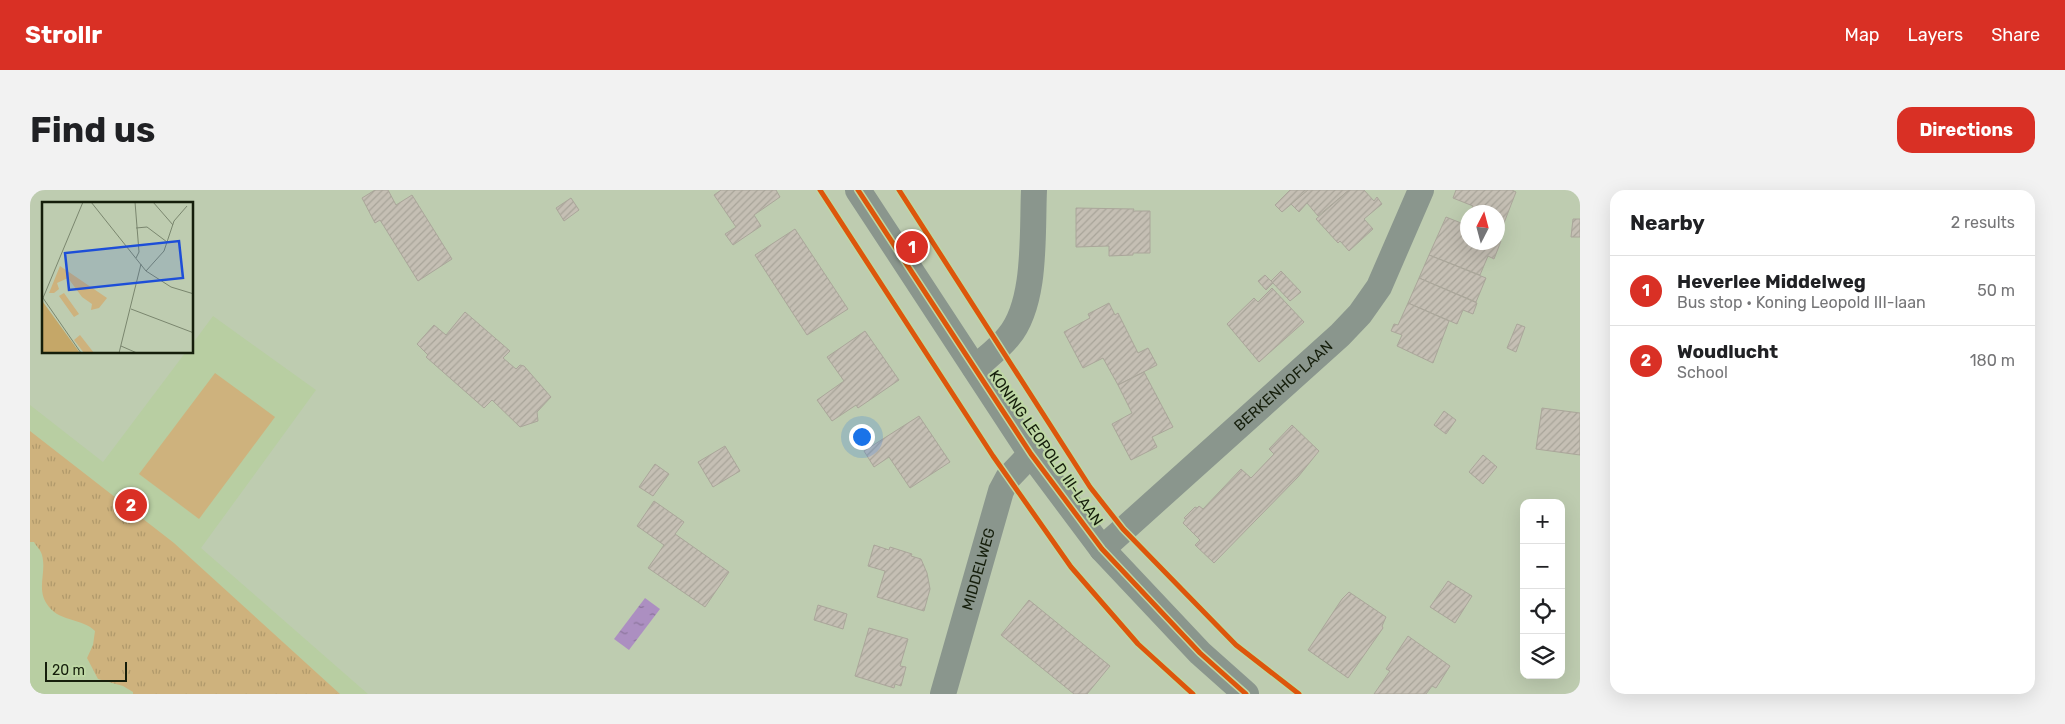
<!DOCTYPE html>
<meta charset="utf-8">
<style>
body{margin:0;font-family:Rubik,sans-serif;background:#f2f2f2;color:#202124}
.controls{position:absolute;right:15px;bottom:15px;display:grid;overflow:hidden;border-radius:10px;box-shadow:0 5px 20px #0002}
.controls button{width:45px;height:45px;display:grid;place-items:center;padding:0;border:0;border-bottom:1px solid #e0e0e0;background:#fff;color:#202124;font:25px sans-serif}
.compass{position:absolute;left:1430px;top:15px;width:45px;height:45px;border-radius:50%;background:#fff;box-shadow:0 5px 20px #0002;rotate:6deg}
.scale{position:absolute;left:15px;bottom:12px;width:82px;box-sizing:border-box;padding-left:5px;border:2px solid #151e0b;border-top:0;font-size:14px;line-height:18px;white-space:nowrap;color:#151e0b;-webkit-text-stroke:4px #bed7a5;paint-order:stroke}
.you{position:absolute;left:831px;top:246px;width:18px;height:18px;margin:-12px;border:4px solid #fff;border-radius:50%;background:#1a73e8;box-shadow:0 0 0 8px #1a73e833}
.badge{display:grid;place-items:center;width:32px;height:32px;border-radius:50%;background:#d93025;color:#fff;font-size:16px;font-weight:700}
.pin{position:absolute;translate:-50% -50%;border:2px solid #fff;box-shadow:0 1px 5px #0006}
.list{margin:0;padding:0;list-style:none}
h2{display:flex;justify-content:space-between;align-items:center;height:65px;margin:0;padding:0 20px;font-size:21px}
h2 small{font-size:16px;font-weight:400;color:#757577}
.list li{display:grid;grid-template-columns:32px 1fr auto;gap:15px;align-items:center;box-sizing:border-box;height:70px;padding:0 20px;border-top:1px solid #e0e0e0}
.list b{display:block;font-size:19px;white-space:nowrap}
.list p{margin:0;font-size:16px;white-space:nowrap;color:#757577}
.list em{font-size:16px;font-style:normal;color:#757577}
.icon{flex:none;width:28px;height:28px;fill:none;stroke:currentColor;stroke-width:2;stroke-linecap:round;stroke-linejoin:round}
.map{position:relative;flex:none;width:1550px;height:504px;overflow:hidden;border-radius:15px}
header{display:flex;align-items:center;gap:30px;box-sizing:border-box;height:70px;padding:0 25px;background:#d93025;color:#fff}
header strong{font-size:24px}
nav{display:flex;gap:28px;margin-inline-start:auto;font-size:18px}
.intro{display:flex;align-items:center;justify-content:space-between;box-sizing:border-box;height:120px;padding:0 30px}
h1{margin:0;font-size:35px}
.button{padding:12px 22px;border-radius:15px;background:#d93025;color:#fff;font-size:18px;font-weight:700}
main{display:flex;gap:30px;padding:0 30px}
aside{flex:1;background:#fff;border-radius:15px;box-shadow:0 5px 20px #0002}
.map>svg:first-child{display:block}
.built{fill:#b8cea2}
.grass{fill:url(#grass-tufts)}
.pitch{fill:#ceb27d}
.water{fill:url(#water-ripples)}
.building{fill:url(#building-hatch);stroke:#aaa69a}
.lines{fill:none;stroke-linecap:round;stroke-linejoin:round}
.minor{stroke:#8a968d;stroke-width:26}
.cycleway-casing{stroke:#bed7a5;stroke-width:8}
.cycleway{stroke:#dd560c;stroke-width:5}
.labels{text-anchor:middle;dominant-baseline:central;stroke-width:4.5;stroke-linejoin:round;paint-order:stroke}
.street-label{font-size:15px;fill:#151e0b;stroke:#bed7a5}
.inset-road{fill:none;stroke:#7a866e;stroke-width:1}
.view{fill:#1d4ed8;fill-opacity:0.15;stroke:#1d4ed8;stroke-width:2.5}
.inset-edge{fill:none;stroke:#151e0b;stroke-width:2.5}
</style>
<header>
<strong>Strollr</strong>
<nav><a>Map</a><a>Layers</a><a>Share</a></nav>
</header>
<div class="intro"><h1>Find us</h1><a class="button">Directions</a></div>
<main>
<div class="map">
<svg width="1550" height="504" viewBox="0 0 1550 504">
<defs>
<pattern id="grass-tufts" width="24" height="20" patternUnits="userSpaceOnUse" patternTransform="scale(1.25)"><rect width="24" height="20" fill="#ceb27d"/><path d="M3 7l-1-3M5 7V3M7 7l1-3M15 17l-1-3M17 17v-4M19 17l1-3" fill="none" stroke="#b0996b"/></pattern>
<pattern id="water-ripples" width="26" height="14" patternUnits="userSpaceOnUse" patternTransform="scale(1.25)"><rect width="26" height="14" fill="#ac8fc1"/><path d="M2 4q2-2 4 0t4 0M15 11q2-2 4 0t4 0" fill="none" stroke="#8b749b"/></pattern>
<pattern id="building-hatch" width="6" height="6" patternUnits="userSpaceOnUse" patternTransform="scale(1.25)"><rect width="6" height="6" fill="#c5bfb4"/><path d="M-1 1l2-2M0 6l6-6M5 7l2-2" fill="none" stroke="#a8a499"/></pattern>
</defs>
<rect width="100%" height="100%" fill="#beccb0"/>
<path class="built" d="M 183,126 L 286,200 L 171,358 L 338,504 L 0,504 L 0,215 L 73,272 L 155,163 L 162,162 L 163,153 Z"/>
<path class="grass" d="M 0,241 L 144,353 L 310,504 L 103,504 L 103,502 L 93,496 L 68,489 L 57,468 L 63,455 L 65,441 C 52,428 31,432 19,417 C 5,400 17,384 12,365 C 11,360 6,356 4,352 L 0,352 Z"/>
<path class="pitch" d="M 185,183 L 245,227 L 169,329 L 109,284 Z"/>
<path class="water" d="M 615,408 L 630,419 L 599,460 L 584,449 Z"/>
<g class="building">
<path d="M 345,0 L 358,0 L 366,15 L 382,5 L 422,69 L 388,91 L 350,30 L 345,33 L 332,8 Z"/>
<path d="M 691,0 L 746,0 L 750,7 L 724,25 L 731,36 L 703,55 L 695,44 L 706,37 L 684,5 Z"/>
<path d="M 1260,0 L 1278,0 L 1252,22 L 1245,15 Z"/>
<path d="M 1278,0 L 1319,0 L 1288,26 L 1277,13 L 1269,22 L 1261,14 Z"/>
<path d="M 1319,0 L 1334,0 L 1344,11 L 1347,7 L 1352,14 L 1334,29 L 1343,39 L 1319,61 L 1310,51 L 1308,53 L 1286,29 Z"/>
<path d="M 1426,0 L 1482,0 L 1486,2 L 1472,38 L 1468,36 L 1468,22 L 1440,22 L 1443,16 L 1423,8 Z"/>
<path d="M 541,8 L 549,20 L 534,31 L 526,18 Z"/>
<path d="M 1046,18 L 1104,19 L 1103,21 L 1120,21 L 1120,63 L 1103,63 L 1103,65 L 1079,66 L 1079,56 L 1046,57 Z"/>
<path d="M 1416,27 L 1436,35 L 1438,52 L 1468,52 L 1468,49 L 1471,51 L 1464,69 L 1458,66 L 1450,85 L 1399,65 Z"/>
<path d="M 1543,29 L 1550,29 L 1550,47 L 1541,47 Z"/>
<path d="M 765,39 L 818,119 L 777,145 L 725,65 Z"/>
<path d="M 1399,65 L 1456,88 L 1446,112 L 1389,88 Z"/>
<path d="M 1251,81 L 1271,102 L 1260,111 L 1241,91 Z"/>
<path d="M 1235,85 L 1243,93 L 1236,100 L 1228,91 Z"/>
<path d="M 1389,88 L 1447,113 L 1443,124 L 1433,120 L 1427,134 L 1378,113 Z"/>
<path d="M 1242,98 L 1274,132 L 1229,172 L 1197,134 L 1224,108 L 1228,112 Z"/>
<path d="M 1079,113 L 1085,125 L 1088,123 L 1108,163 L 1118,158 L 1127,175 L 1088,195 L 1073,168 L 1053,178 L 1034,142 L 1060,128 L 1058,124 Z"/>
<path d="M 1378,113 L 1419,131 L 1403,173 L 1367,156 L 1372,145 L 1361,141 L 1364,134 L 1368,135 Z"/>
<path d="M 435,122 L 480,161 L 473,168 L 486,179 L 490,175 L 494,176 L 521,207 L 507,222 L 508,231 L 490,237 L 462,210 L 454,218 L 396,167 L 398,165 L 387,154 L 404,135 L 416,145 Z"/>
<path d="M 1487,134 L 1495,137 L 1486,162 L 1477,158 Z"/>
<path d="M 835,141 L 869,190 L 828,218 L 826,215 L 802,231 L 787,210 L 814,191 L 797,167 Z"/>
<path d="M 1114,182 L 1143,237 L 1122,247 L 1127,257 L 1101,270 L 1082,234 L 1102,223 L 1088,195 Z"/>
<path d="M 1512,218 L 1550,223 L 1550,265 L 1506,259 Z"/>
<path d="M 1414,221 L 1426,230 L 1416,244 L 1404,235 Z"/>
<path d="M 889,226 L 920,272 L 880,298 L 859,267 L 844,277 L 834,261 Z"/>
<path d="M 1262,235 L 1289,261 L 1268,287 L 1184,373 L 1165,355 L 1170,350 L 1153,333 L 1156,329 L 1154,328 L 1165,317 L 1167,318 L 1169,316 L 1173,319 L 1211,279 L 1221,288 L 1244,264 L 1239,259 Z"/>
<path d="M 695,256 L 710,281 L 683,297 L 668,272 Z"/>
<path d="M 1453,265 L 1467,277 L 1453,294 L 1439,282 Z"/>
<path d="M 625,274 L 639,284 L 623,306 L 609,297 Z"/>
<path d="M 624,311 L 654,332 L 645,344 L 699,382 L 675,417 L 618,378 L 634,355 L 607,336 Z"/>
<path d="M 844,355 L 859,360 L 860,357 L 882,364 L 881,366 L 891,369 L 897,383 L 900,399 L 894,421 L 847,407 L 855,381 L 838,376 Z"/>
<path d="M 1418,391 L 1442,406 L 1425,433 L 1400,417 Z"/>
<path d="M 1319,402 L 1356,427 L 1352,436 L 1353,438 L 1318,488 L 1278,460 L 1312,409 Z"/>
<path d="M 999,410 L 1080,476 L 1057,504 L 1044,504 L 971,445 Z"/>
<path d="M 788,415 L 817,424 L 813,439 L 784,430 Z"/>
<path d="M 839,438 L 878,449 L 870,476 L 876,477 L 871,496 L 865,494 L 864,498 L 825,486 Z"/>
<path d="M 1378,446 L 1420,476 L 1406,498 L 1402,496 L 1396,504 L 1344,504 L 1360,481 L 1356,479 Z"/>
</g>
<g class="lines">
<g class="minor">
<path d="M 828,0 L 1001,264 L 1072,359 L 1170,463 L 1216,504"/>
<path d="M 945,178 C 956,168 970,158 979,146 C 1007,112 1002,43 1004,0"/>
<path id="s1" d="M 1072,359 L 1310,145 L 1330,124 L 1349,97 L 1391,0"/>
<path id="s2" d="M 913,504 L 971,301 L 978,288 L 1001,264"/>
</g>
<g class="cycleway-casing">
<g id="cycleway">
<path d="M 790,0 L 963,266 L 1041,377 L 1108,454 L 1163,504"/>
<path d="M 828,0 L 1001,264 L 1072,359 L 1170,463 L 1216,504"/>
<path d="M 869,0 L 1060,297 L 1093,339 L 1206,455 L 1269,504"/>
</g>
</g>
<use href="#cycleway" class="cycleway"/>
</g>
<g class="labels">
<g class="street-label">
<text stroke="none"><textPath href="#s1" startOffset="244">BERKENHOFLAAN</textPath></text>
<text transform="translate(1016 258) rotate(55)">KONING LEOPOLD III-LAAN</text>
<text stroke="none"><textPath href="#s2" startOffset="130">MIDDELWEG</textPath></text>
</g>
</g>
<g transform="translate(12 12)">
<rect width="151" height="151" fill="#beccb0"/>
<path d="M 18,64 L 65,96 L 57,106 L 49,108 L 50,102 L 40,95 L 26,76 L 15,81 L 17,87 L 12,91 L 7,91 Z" fill="#ceb27d"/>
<path d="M 0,98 L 1,100 L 38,151 L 0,151 Z" fill="#c5a768"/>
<path d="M 22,91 L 37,112 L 32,115 L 17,94 ZM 38,133 L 52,151 L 42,151 L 32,138 Z" fill="#ceb27d"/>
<path class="inset-road" d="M 49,0 L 104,69 L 129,85 L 152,92M 93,0 L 97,50 L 94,56M 111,0 L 131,23M 94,26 L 105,25 L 125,40M 104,69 L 122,49 L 132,19 L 145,4M 89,107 L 152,131M 79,144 L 95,151M 39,151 L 1,96 L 41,0M 77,151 L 99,62"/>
<path class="view" d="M 137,39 L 141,76 L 27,88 L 23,51 Z"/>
<rect width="151" height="151" class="inset-edge"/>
</g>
</svg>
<div class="controls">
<button>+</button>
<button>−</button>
<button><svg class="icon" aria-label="locate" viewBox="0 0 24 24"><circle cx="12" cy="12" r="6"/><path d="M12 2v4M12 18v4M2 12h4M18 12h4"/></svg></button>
<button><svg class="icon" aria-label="layers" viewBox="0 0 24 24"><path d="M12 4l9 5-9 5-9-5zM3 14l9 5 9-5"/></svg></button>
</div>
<svg class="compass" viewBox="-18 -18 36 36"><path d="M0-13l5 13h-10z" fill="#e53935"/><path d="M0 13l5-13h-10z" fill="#757577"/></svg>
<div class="scale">20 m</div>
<div class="you"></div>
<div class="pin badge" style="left:882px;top:57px">1</div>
<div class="pin badge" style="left:101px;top:315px">2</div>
</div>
<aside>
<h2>Nearby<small>2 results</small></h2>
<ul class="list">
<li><span class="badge">1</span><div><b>Heverlee Middelweg</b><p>Bus stop · Koning Leopold III-laan</p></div><em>50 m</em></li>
<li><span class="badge">2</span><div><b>Woudlucht</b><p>School</p></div><em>180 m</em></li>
</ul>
</aside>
</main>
